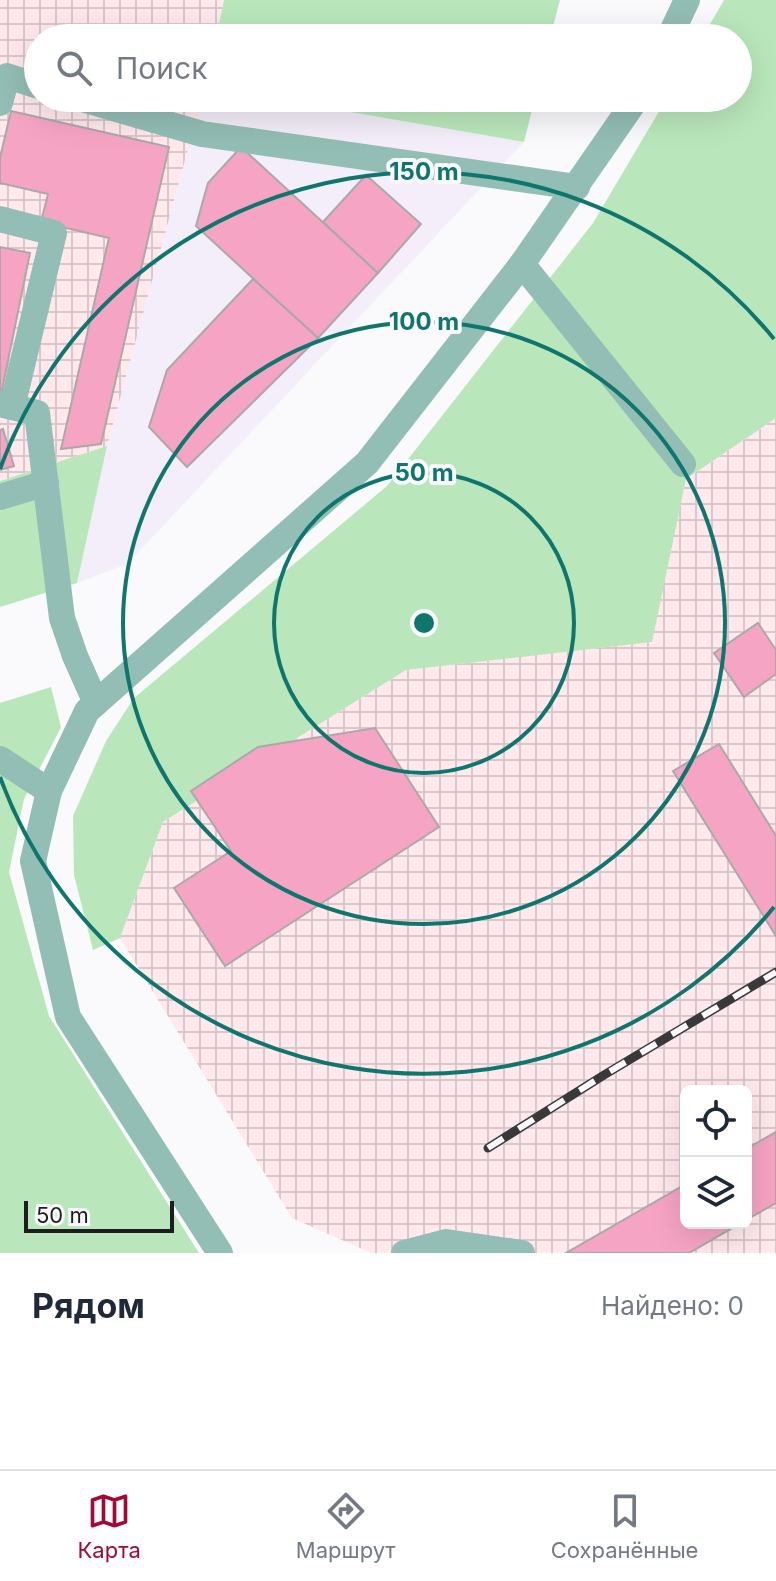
<!DOCTYPE html>
<html lang="ru">
<meta charset="utf-8">
<style>
body{margin:0;font-family:Inter,sans-serif;background:#f2f2f3;color:#1f2937}
.controls{position:absolute;right:24px;bottom:24px;display:grid;overflow:hidden;border-radius:12px;box-shadow:0 8px 32px #0002}
.controls button{width:72px;height:72px;display:grid;place-items:center;padding:0;border:0;border-bottom:2px solid #e0e1e3;background:#fff;color:#1f2937;font:40px sans-serif}
.scale{position:absolute;left:24px;bottom:20px;width:150px;box-sizing:border-box;padding-left:8px;border:4px solid #1e1d1f;border-top:0;font-size:22px;line-height:28px;white-space:nowrap;color:#1e1d1f;-webkit-text-stroke:6px #faf9fc;paint-order:stroke}
.list{margin:0;padding:0;list-style:none}
h2{display:flex;justify-content:space-between;align-items:center;height:104px;margin:0;padding:0 32px;font-size:34px}
h2 small{font-size:26px;font-weight:400;color:#747a83}
.icon{flex:none;width:44px;height:44px;fill:none;stroke:currentColor;stroke-width:2;stroke-linecap:round;stroke-linejoin:round}
.map{position:relative;flex:none;width:776px;height:1253px;overflow:hidden}
.search{position:absolute;background:#fff;box-shadow:0 8px 32px #0002;left:24px;right:24px;top:24px;height:88px;display:flex;align-items:center;gap:20px;box-sizing:border-box;padding:0 28px;border-radius:44px;color:#747a83;font-size:30px}
.sheet{height:216px;background:#fff}
nav{display:flex;justify-content:space-around;align-items:center;box-sizing:border-box;height:112px;border-top:2px solid #e0e1e3;background:#fff;font-size:22px;color:#747a83}
nav a{display:grid;justify-items:center;gap:4px}
nav .on{color:#a50835}
.map>svg:first-child{display:block}
.built{fill:#f3eef9}
.industrial{fill:url(#industrial-grid);fill-rule:evenodd}
.green{fill:#b9e7bb}
.building{fill:#f6a4c4;stroke:#aca8a9;stroke-width:2}
.lines{fill:none;stroke-linecap:round;stroke-linejoin:round}
.minor{stroke:#93beb5;stroke-width:26}
.rail-casing{stroke:#39383a;stroke-width:9}
.rail{stroke:#faf9fc;stroke-width:6;stroke-dasharray:18;stroke-linecap:butt}
.ring{fill:none;stroke:#0f766e;stroke-width:4}
.centre{fill:#0f766e;stroke:#faf9fc;stroke-width:4}
.ring-label{font-size:24px;text-anchor:middle;font-weight:bold;fill:#0f766e;stroke:#faf9fc;stroke-width:8;stroke-linejoin:round;paint-order:stroke}
</style>
<div class="map">
<svg width="776" height="1253" viewBox="0 0 776 1253">
<defs>
<pattern id="industrial-grid" width="8" height="8" patternUnits="userSpaceOnUse" patternTransform="scale(2)"><rect width="8" height="8" fill="#ffe9ec"/><path d="M0 4h8M4 0v8" fill="none" stroke="#dac7ca"/></pattern>
</defs>
<rect width="100%" height="100%" fill="#faf9fc"/>
<path class="built" d="M 202,98 L 269,98 L 524,142 L 127,564 L 77,583 L 107,446 Z"/>
<g class="industrial">
<path d="M 0,0 L 224,0 L 216,38 L 38,38 L 38,98 L 202,98 L 107,446 L 0,481 Z"/>
<path d="M 776,418 L 776,1253 L 371,1253 L 292,1218 L 120,938 L 163,822 L 406,670 L 651,642 L 686,479 ZM 686,1091 L 746,1091 L 746,1223 L 686,1223 Z"/>
</g>
<g class="green">
<path d="M 224,0 L 560,0 L 550,38 L 216,38 Z"/>
<path d="M 724,0 L 776,0 L 776,418 L 686,479 L 652,642 L 406,670 L 163,822 L 120,938 L 93,950 L 74,875 L 73,816 L 106,741 L 134,698 L 387,486 L 593,223 L 667,98 L 738,98 L 738,38 L 702,38 Z"/>
<path d="M 269,98 L 535,98 L 524,142 Z"/>
<path d="M 107,446 L 77,583 L 0,607 L 0,481 Z"/>
<path d="M 51,687 L 61,727 L 24,799 L 9,872 L 49,1016 L 199,1253 L 0,1253 L 0,703 Z"/>
</g>
<g class="building">
<path d="M 11,111 L 169,147 L 101,444 L 61,449 L 109,238 L 41,222 L 48,194 L 0,183 L 0,158 Z"/>
<path d="M 241,147 L 378,273 L 318,338 L 196,226 L 208,183 Z"/>
<path d="M 366,175 L 421,224 L 378,273 L 323,222 Z"/>
<path d="M 0,247 L 30,253 L 2,390 L 0,390 Z"/>
<path d="M 253,279 L 318,338 L 187,467 L 149,427 L 167,370 Z"/>
<path d="M 3,429 L 14,466 L 0,470 L 0,430 Z"/>
<path d="M 758,623 L 776,650 L 776,674 L 744,697 L 714,653 Z"/>
<path d="M 375,728 L 439,827 L 225,966 L 174,888 L 231,851 L 191,791 L 258,747 Z"/>
<path d="M 719,744 L 776,836 L 776,936 L 673,771 Z"/>
<path d="M 776,1132 L 776,1203 L 746,1220 L 746,1149 Z"/>
<path d="M 686,1184 L 686,1223 L 741,1223 L 689,1253 L 566,1253 Z"/>
</g>
<g class="lines">
<g class="minor">
<path d="M 669,38 L 687,0"/>
<path d="M 79,98 L 202,134 L 577,187"/>
<path d="M 0,103 L 7,76 L 38,86"/>
<path d="M 0,219 L 54,233 L 12,407"/>
<path d="M 522,264 L 683,464"/>
<path d="M 0,404 L 37,413 L 62,618 L 75,656 L 96,703"/>
<path d="M 0,497 L 46,483"/>
<path d="M 0,759 L 49,791"/>
<path d="M 220,1253 L 68,1017 L 33,861 L 49,791 L 87,711 L 367,463 L 522,264 L 637,98"/>
<path d="M 404,1253 L 446,1242 L 522,1253"/>
</g>
<g class="rail-casing">
<path id="rail" d="M 488,1148 L 604,1075 L 776,972"/>
</g>
<use href="#rail" class="rail"/>
</g>
<g class="ring">
<circle cx="424" cy="623" r="150"/>
<circle cx="424" cy="623" r="301"/>
<path d="M774 907A451 451 0 0 1 0 777M0 469A451 451 0 0 1 774 339"/>
</g>
<circle cx="424" cy="623" r="12" class="centre"/>
<g class="ring-label">
<text x="424" y="180">150 m</text>
<text x="424" y="330">100 m</text>
<text x="424" y="481">50 m</text>
</g>
</svg>
<div class="controls">
<button><svg class="icon" aria-label="locate" viewBox="0 0 24 24"><circle cx="12" cy="12" r="6"/><path d="M12 2v4M12 18v4M2 12h4M18 12h4"/></svg></button>
<button><svg class="icon" aria-label="layers" viewBox="0 0 24 24"><path d="M12 4l9 5-9 5-9-5zM3 14l9 5 9-5"/></svg></button>
</div>
<div class="scale">50 m</div>
<div class="search"><svg class="icon" aria-label="search" viewBox="0 0 24 24"><circle cx="10" cy="10" r="6"/><path d="M15 15l6 6"/></svg>Поиск</div>
</div>
<section class="sheet">
<h2>Рядом<small>Найдено: 0</small></h2>
<ul class="list">
</ul>
</section>
<nav>
<a class="on"><svg class="icon" aria-label="map" viewBox="0 0 24 24"><path d="M3 6l6-2 6 2 6-2v14l-6 2-6-2-6 2zM9 4v14M15 6v14"/></svg>Карта</a>
<a><svg class="icon" aria-label="directions" viewBox="0 0 24 24"><path d="M12 3l9 9-9 9-9-9zM9 14v-3h6M13 9l2 2-2 2"/></svg>Маршрут</a>
<a><svg class="icon" aria-label="saved" viewBox="0 0 24 24"><path d="M7 4h10v16l-5-4-5 4z"/></svg>Сохранённые</a>
</nav>
